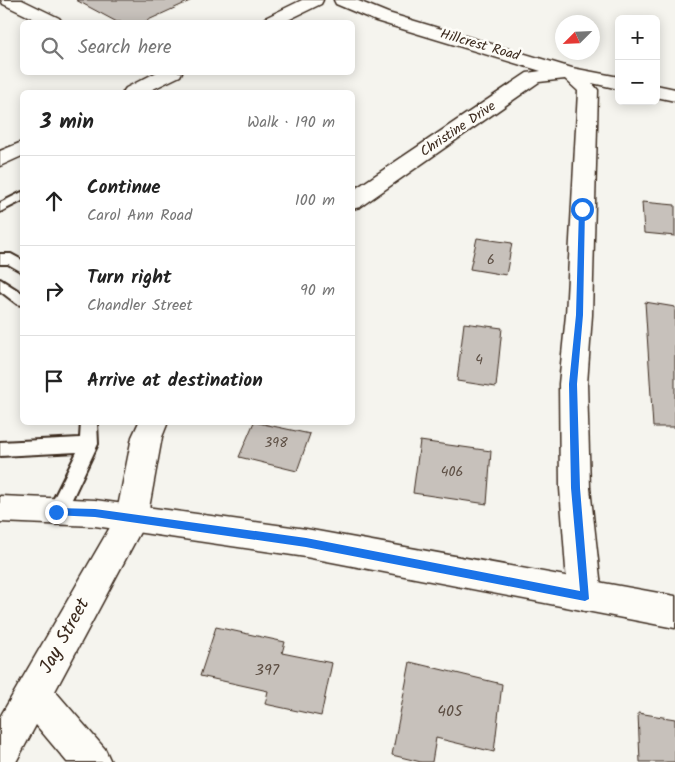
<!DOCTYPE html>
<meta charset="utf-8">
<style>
body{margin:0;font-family:Kalam,sans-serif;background:#f6f6f6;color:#222}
.controls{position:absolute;right:15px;top:15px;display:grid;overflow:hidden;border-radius:8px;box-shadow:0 2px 12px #0003}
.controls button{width:45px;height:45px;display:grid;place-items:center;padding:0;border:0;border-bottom:1px solid #e0e0e0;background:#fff;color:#222;font:25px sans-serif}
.compass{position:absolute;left:555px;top:15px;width:45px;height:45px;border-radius:50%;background:#fff;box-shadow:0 2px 12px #0003;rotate:246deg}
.stop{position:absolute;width:15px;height:15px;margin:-11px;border:4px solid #1a73e8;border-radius:50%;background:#fff}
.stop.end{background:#1a73e8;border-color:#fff;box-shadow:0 1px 5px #0008}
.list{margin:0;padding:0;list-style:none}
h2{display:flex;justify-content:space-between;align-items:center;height:65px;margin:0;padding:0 20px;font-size:21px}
h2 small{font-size:16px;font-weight:400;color:#767676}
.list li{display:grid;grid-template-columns:32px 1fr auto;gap:15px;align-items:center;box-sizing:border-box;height:90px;padding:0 20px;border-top:1px solid #e0e0e0}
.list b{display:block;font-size:19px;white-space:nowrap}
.list p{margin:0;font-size:16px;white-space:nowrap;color:#767676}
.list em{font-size:16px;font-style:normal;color:#767676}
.icon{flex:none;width:28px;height:28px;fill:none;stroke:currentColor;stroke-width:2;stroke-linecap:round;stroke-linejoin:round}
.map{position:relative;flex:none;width:675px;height:762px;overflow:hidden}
.search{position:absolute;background:#fff;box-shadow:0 2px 12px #0003;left:20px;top:20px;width:335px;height:55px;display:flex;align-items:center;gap:12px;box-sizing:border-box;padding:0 18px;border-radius:8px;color:#767676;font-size:19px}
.panel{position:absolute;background:#fff;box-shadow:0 2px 12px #0003;left:20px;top:90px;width:335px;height:335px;border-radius:8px}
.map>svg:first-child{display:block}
.building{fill:#c7c1bb;stroke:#3b2a1e}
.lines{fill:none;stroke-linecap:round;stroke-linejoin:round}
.lane-casing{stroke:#3b2a1e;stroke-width:4}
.street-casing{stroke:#3b2a1e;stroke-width:3}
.secondary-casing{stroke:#3b2a1e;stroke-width:3}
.lane{fill:#fdfcf7;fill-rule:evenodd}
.street{fill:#fdfcf7;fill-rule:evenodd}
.secondary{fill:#fdfcf7;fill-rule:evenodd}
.route{fill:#1a73e8}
.labels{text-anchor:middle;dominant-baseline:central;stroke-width:5;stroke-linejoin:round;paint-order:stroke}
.far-street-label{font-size:14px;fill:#3b2a1e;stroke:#fdfcf7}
.number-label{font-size:14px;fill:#5e5045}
.near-number-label{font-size:16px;fill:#5e5045}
.near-street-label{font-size:19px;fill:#3b2a1e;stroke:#fdfcf7}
</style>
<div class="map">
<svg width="675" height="762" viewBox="0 0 675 762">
<rect width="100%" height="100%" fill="#f5f4ee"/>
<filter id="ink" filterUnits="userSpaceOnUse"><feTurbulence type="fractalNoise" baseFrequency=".02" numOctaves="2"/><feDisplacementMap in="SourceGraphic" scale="10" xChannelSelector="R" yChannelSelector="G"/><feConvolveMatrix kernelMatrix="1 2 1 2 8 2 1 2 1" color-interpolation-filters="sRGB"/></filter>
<g filter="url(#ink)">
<g class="building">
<path d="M 76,0 L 192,0 L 144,22 L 117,22 Z"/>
<path d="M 642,202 L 675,205 L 675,236 L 644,233 Z"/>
<path d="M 477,238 L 512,243 L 506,275 L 470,269 Z"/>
<path d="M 645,302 L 675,307 L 675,427 L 653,427 Z"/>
<path d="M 464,323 L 502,328 L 496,387 L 457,381 Z"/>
<path d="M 254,422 L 310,434 L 297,471 L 239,457 Z"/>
<path d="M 420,441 L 491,451 L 487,504 L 413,493 Z"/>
<path d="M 216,627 L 285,642 L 282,653 L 332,663 L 321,716 L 265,704 L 268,691 L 200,676 Z"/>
<path d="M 410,662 L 502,684 L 494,752 L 436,738 L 432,762 L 421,762 L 392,755 Z"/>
<path d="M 638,713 L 675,719 L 675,762 L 640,762 Z"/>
</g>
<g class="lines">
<g class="lane-casing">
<g id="lane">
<path d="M 22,192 L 22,201 L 0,212 L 0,203 Z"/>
<path d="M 0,254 L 11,254 L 22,260 L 22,272 L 8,264 L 0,264 Z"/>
<path d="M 0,279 L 22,293 L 22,305 L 17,304 L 0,291 Z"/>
<path d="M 81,422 L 97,422 L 98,444 L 63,518 L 56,520 L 49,518 L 47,512 L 77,452 L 0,456 L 0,442 L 80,438 Z"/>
</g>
</g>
<g class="street-casing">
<g id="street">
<path d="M 1,0 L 22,0 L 59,18 L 62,22 L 40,22 L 3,4 Z"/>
<path d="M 334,0 L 356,0 L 388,13 L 572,68 L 619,77 L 619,89 L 592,83 L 598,90 L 592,315 L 587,384 L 590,488 L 602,596 L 597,607 L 585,611 L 573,607 L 568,596 L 560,488 L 559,384 L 566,315 L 578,91 L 565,79 L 539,82 L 360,207 L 352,209 L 352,191 L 527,73 L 541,71 L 376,21 L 336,4 Z"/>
<path d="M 656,85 L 675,89 L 675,101 L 656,97 Z"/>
<path d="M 139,422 L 168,422 L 162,437 L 147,519 L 55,691 L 105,749 L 111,762 L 67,762 L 36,725 L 16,762 L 0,762 L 0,717 L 116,517 L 132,437 Z"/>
</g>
</g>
<g class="secondary-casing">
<g id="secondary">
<path d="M 302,0 L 323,0 L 321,4 L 284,22 L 262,22 L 265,18 Z"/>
<path d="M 157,72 L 182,72 L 180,76 L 147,92 L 123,92 L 126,88 Z"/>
<path d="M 22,142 L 22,156 L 0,166 L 0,151 Z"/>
<path d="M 0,496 L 95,500 L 306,529 L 675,596 L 675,628 L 306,557 L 95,526 L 0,522 Z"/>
</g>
</g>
<use href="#lane" class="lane"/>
<use href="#street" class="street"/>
<use href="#secondary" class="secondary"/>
</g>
</g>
<path class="route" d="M 582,207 L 585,209 L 583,315 L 577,384 L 580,488 L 589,599 L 585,601 L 306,547 L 95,517 L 53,515 L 53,509 L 56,508 L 95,509 L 306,538 L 580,591 L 571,488 L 569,384 L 576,315 L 579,209 Z"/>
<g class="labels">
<g class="far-street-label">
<text transform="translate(480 45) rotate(16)">Hillcrest Road</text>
<text transform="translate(458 129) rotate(-34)">Christine Drive</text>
</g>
<g class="number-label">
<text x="491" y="260">6</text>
<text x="479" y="360">4</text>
<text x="276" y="443">398</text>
<text x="452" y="472">406</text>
</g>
<g class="near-number-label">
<text x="267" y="670">397</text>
<text x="450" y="711">405</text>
</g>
<g class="near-street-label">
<text transform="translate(65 636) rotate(-61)">Jay Street</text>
</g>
</g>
</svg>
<div class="controls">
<button>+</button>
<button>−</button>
</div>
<svg class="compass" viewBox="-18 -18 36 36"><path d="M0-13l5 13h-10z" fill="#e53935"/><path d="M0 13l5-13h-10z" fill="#767676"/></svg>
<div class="stop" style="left:582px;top:209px"></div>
<div class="stop end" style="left:56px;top:512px"></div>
<div class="search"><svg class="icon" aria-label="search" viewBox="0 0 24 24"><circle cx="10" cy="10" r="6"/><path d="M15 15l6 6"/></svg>Search here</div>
<section class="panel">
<h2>3 min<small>Walk · 190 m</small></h2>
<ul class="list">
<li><svg class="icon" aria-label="ahead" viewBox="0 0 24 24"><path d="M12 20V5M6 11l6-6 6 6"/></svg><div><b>Continue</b><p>Carol Ann Road</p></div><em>100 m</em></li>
<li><svg class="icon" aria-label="right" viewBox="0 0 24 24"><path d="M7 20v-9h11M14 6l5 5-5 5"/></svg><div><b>Turn right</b><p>Chandler Street</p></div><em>90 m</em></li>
<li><svg class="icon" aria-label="arrive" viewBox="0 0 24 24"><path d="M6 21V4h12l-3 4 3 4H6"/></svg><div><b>Arrive at destination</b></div></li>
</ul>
</section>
</div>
